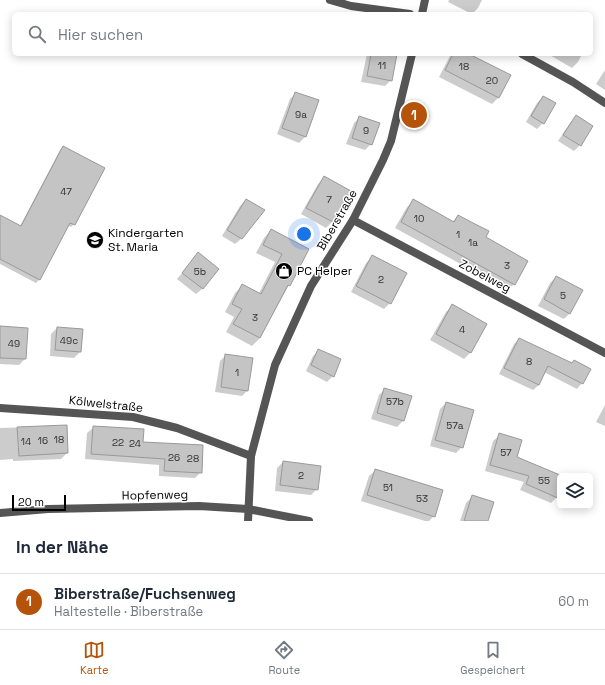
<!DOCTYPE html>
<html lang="de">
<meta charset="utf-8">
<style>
body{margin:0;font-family:"Space Grotesk",sans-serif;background:#f6f6f7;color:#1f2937}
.controls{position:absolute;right:12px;bottom:12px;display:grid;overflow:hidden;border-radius:6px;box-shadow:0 2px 10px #0003}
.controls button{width:36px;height:36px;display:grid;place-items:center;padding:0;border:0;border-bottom:1px solid #e0e1e3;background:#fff;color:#1f2937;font:20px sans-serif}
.scale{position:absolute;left:12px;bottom:10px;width:54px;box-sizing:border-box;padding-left:4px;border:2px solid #000;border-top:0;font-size:11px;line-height:14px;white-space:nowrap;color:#000;-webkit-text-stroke:3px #fff;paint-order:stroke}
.you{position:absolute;left:304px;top:234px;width:14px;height:14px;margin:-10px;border:3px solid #fff;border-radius:50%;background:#1a73e8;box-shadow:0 0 0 6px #1a73e833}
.badge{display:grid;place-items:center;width:26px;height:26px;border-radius:50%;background:#b45309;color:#fff;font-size:13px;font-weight:700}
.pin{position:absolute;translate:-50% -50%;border:2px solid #fff;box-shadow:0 1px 4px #0006}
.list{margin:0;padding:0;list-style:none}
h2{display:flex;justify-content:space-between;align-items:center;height:52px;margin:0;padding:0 16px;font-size:17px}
h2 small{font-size:13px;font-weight:400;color:#747a83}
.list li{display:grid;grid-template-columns:26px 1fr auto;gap:12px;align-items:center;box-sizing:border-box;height:56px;padding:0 16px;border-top:1px solid #e0e1e3}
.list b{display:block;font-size:15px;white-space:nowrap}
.list p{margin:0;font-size:13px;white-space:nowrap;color:#747a83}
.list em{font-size:13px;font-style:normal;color:#747a83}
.icon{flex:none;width:22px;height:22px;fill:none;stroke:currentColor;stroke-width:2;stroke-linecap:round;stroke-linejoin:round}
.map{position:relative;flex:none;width:605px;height:521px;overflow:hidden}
.search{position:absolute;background:#fff;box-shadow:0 2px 10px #0003;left:12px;right:12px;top:12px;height:44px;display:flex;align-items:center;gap:10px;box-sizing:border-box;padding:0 14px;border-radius:6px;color:#747a83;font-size:15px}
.sheet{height:108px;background:#fff}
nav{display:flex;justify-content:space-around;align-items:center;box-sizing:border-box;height:56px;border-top:1px solid #e0e1e3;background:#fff;font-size:11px;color:#747a83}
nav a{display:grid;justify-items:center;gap:2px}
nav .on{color:#b45309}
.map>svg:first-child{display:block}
.shadow{fill:#0003}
.building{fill:#c4c4c4;stroke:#999}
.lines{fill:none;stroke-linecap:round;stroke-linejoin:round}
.street{stroke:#555;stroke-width:8}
.labels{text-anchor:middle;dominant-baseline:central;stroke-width:3;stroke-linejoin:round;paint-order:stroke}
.number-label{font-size:10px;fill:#313131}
.street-label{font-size:12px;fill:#000;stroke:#fff}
.poi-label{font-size:12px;fill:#000;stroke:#fff;text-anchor:start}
</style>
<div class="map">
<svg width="605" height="521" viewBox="0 0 605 521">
<rect width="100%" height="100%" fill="#fff"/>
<g class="shadow">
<path d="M 449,0 L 482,0 L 478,8 L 472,14 L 448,2 Z"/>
<path d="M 367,54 L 396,54 L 391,80 L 385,86 L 361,82 Z"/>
<path d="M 451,54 L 467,54 L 510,76 L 498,98 L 492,104 L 439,77 Z"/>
<path d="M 548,54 L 582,54 L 578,62 L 572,68 Z"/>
<path d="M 605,70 L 605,90 L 596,84 Z"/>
<path d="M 296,93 L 305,137 L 299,143 L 277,134 L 290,99 Z"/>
<path d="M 543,97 L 543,123 L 537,129 L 526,122 L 537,103 Z"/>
<path d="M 360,117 L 371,144 L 365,150 L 346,144 L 354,123 Z"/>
<path d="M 576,117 L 580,145 L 574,151 L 558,141 L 570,123 Z"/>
<path d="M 63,147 L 74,224 L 71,227 L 67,225 L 39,280 L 36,283 L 0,264 L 0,216 L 20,226 L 60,150 Z"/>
<path d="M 324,178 L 349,192 L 332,222 L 326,228 L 301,214 L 318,184 Z"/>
<path d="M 246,200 L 242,238 L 235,244 L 222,236 L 240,206 Z"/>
<path d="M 413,201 L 452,222 L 458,216 L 485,237 L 514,284 L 508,290 L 395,228 L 407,207 Z"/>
<path d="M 271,230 L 308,250 L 260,338 L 252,346 L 226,332 L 234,317 L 225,312 L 235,293 L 243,285 L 259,293 L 275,262 L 256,253 L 264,238 Z"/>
<path d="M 198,254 L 202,289 L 196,294 L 177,279 Z"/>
<path d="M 372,257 L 390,303 L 384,309 L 351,292 L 366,263 Z"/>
<path d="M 556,277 L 570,313 L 564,319 L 538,306 L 550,283 Z"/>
<path d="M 452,306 L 486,324 L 470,353 L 464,359 L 430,340 L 446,312 Z"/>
<path d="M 0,327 L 25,359 L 19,365 L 0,364 Z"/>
<path d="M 57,328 L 80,352 L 74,358 L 50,356 L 51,334 Z"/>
<path d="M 519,339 L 582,383 L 577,389 L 544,372 L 539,385 L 533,390 L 499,374 L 514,344 Z"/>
<path d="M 319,350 L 333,376 L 327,382 L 306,371 L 313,356 Z"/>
<path d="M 226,355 L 248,390 L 242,396 L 215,392 L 220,361 Z"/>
<path d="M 385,389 L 411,397 L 403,421 L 397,427 L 371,419 L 379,395 Z"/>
<path d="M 446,403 L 462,447 L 456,453 L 430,446 L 440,409 Z"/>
<path d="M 605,405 L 605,426 L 596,422 Z"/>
<path d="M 66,426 L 67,453 L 61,459 L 13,461 L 13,459 L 0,460 L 0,428 Z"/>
<path d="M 94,427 L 142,443 L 201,472 L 195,478 L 159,476 L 159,465 L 85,459 L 87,433 Z"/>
<path d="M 500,435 L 516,458 L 560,476 L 560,491 L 557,497 L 551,503 L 520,490 L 524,482 L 485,471 L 493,441 Z"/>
<path d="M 283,462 L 317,489 L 311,495 L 275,491 L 277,468 Z"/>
<path d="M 376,470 L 434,516 L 429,521 L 425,521 L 361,501 L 369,476 Z"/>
<path d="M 472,497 L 487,521 L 460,521 L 466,503 Z"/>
</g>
<g class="building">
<path d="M 371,54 L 397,54 L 392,81 L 367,76 Z"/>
<path d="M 453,54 L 469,54 L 511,75 L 499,98 L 445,70 Z"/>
<path d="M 295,92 L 319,100 L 306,137 L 282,128 Z"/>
<path d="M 543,96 L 556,103 L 544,124 L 531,116 Z"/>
<path d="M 576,115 L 593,126 L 581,146 L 563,135 Z"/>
<path d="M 359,116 L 380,123 L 372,145 L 352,138 Z"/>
<path d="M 63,146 L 105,168 L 75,225 L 70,223 L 40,280 L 0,259 L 0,215 L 21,226 Z"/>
<path d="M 324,176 L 351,191 L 333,222 L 306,208 Z"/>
<path d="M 246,199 L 265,210 L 242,239 L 227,230 Z"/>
<path d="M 413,199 L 454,222 L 458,215 L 473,223 L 489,231 L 486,237 L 528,261 L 515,285 L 401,222 Z"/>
<path d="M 271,229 L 309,249 L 290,286 L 288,285 L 260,338 L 233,324 L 242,309 L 232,304 L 242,284 L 261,294 L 282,254 L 263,245 Z"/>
<path d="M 198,252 L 219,269 L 203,289 L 182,273 Z"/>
<path d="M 372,255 L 407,273 L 391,304 L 356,286 Z"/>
<path d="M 556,276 L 583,290 L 570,314 L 544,299 Z"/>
<path d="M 452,304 L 487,324 L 471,353 L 436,334 Z"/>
<path d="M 0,326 L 28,328 L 26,359 L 0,358 Z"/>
<path d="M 57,327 L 83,329 L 81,352 L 55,350 Z"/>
<path d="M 519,338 L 572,363 L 574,360 L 591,369 L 583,384 L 548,366 L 539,385 L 504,368 Z"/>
<path d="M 318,349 L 341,359 L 334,377 L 311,365 Z"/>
<path d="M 225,354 L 253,358 L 248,391 L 221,387 Z"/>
<path d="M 384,388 L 412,396 L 404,421 L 377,413 Z"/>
<path d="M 446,402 L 474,410 L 463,448 L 435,440 Z"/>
<path d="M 67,425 L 68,453 L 19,456 L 17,427 Z"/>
<path d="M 93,426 L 144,429 L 143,442 L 203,445 L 202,473 L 164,471 L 165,459 L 91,454 Z"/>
<path d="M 499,433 L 522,440 L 517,457 L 560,475 L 560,499 L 526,484 L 529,476 L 490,465 Z"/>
<path d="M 283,461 L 321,466 L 318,490 L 280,485 Z"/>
<path d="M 375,469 L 443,490 L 435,517 L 367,495 Z"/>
<path d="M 472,495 L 494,502 L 488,521 L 464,521 Z"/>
</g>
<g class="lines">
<g class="street">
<path d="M 330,0 L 351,6 L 410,14"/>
<path d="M 422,14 L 425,0"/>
<path d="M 522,54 L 573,82 L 605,103"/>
<path d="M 353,220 L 605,353"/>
<path d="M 0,408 L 133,417 L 177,428 L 251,456"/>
<path d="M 0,513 L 48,509 L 199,506 L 248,509 L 309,521"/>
<path d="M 248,521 L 251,456 L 275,365 L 311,286 L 353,220 L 383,160 L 391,141 L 412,54"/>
</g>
</g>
<defs>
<g id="school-disc" transform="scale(0.9)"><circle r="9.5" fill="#000" stroke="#fff"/><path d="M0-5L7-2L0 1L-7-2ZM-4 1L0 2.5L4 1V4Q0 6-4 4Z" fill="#fff"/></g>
<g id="shop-disc" transform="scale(0.9)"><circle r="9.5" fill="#000" stroke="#fff"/><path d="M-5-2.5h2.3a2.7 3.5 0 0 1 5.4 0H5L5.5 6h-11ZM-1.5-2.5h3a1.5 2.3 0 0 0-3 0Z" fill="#fff"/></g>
</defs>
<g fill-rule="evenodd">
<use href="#school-disc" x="95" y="240"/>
<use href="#shop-disc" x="284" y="271"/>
</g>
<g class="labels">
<g class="number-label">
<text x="382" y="65">11</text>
<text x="464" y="66">18</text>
<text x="492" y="80">20</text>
<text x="301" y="114">9a</text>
<text x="366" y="130">9</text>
<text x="66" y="191">47</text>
<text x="329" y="199">7</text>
<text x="419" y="218">10</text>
<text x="458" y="234">1</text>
<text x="473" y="242">1a</text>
<text x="507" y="265">3</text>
<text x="200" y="271">5b</text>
<text x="381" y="279">2</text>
<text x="563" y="295">5</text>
<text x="255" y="317">3</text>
<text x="462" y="329">4</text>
<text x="69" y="340">49c</text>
<text x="14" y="343">49</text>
<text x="529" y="361">8</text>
<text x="237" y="372">1</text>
<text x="395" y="401">57b</text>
<text x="455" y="425">57a</text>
<text x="59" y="439">18</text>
<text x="43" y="440">16</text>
<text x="26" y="441">14</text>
<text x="118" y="442">22</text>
<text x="135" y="443">24</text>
<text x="506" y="452">57</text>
<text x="174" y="457">26</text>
<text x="193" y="458">28</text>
<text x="301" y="475">2</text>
<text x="544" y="480">55</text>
<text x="388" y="487">51</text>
<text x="422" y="498">53</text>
</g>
<g class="street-label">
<text transform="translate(337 220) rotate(-60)">Biberstraße</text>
<text transform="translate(485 276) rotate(28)">Zobelweg</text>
<text transform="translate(106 404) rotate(6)">Kölwelstraße</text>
<text transform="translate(155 495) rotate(-1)">Hopfenweg</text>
</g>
<g class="poi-label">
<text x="108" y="233">Kindergarten<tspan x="108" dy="14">St. Maria</tspan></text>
<text x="297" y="271">PC Helper</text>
</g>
</g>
</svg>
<div class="controls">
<button><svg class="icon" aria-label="layers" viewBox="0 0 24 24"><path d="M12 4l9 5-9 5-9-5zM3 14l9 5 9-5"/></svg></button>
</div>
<div class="scale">20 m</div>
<div class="you"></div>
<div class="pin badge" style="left:414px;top:115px">1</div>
<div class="search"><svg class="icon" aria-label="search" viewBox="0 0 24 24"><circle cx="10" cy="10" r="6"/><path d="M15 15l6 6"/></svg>Hier suchen</div>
</div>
<section class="sheet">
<h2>In der Nähe<small></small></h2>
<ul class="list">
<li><span class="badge">1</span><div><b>Biberstraße/Fuchsenweg</b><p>Haltestelle · Biberstraße</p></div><em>60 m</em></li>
</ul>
</section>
<nav>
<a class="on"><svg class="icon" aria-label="map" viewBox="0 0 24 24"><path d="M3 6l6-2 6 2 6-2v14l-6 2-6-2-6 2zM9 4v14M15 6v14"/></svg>Karte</a>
<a><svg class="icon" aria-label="directions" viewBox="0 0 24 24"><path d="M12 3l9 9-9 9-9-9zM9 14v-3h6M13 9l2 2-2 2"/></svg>Route</a>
<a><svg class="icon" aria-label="saved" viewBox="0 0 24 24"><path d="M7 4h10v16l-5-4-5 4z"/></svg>Gespeichert</a>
</nav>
